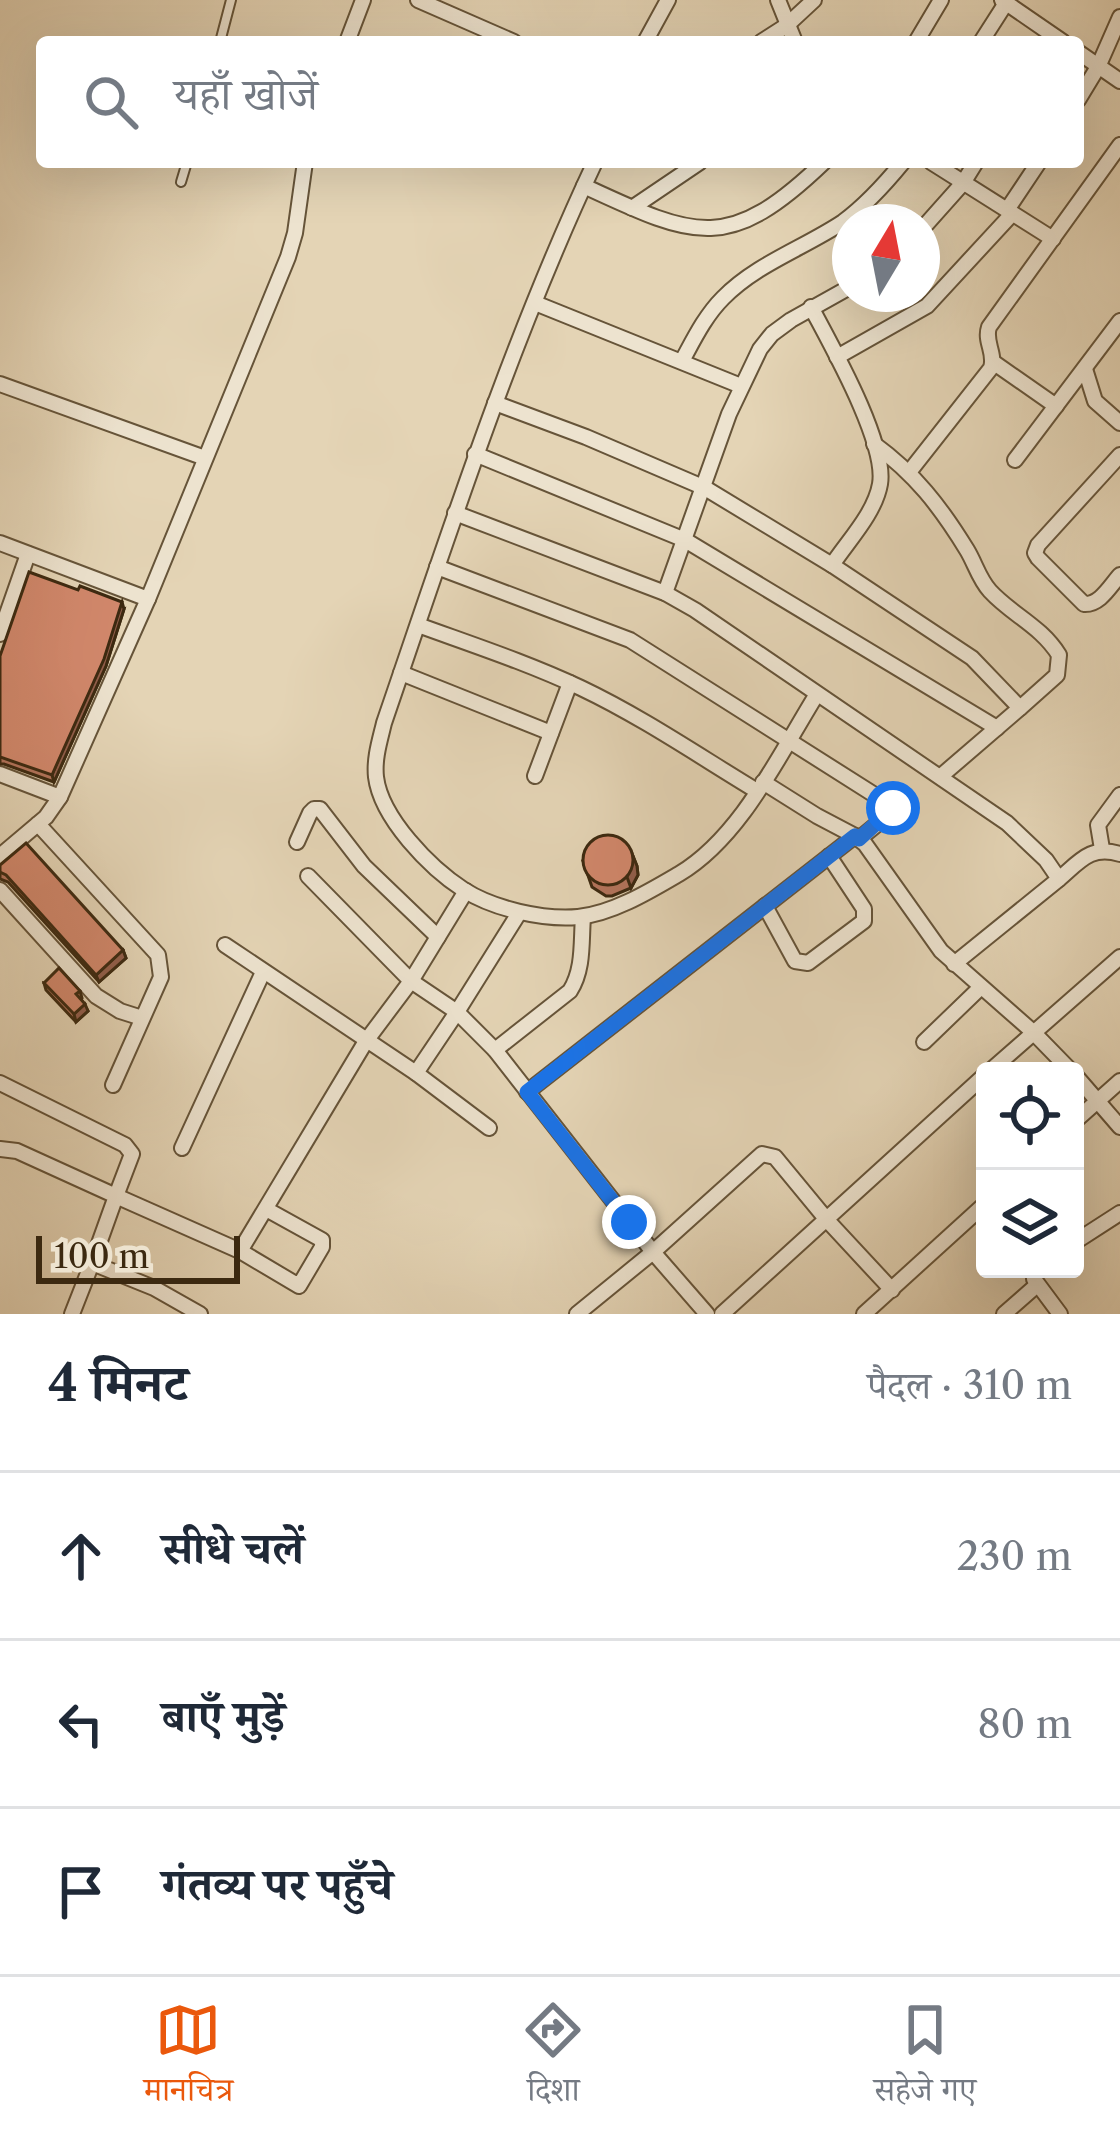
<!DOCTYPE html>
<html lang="hi">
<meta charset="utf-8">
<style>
body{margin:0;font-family:"Libre Caslon Text","Noto Serif Devanagari",serif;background:#f2f2f3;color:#1f2937}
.controls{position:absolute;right:36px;bottom:36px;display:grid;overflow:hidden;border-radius:12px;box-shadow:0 12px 48px #0002}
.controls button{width:108px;height:108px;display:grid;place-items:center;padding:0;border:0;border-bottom:3px solid #e0e1e3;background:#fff;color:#1f2937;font:60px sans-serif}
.compass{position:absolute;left:832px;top:204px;width:108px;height:108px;border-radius:50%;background:#fff;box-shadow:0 12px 48px #0002;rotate:10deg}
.scale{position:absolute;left:36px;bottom:30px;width:204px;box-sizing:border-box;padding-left:12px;border:6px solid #3c2910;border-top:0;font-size:33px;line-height:42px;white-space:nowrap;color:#3c2910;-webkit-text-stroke:9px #ede3cf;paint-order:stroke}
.stop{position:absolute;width:36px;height:36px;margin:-27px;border:9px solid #1a73e8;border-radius:50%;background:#fff}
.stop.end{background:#1a73e8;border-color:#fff;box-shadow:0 3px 12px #0008}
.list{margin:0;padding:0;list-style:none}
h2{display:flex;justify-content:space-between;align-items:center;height:156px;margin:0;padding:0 48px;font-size:51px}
h2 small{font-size:39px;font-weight:400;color:#747a83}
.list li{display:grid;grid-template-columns:78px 1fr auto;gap:36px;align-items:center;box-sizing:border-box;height:168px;padding:0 48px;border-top:3px solid #e0e1e3}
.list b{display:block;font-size:45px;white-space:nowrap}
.list em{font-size:39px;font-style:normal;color:#747a83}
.icon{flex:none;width:66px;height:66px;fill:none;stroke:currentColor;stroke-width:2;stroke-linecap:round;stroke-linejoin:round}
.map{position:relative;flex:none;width:1120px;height:1314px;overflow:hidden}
.search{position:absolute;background:#fff;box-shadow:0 12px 48px #0002;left:36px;right:36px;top:36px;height:132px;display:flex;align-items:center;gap:30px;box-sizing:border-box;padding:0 42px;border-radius:12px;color:#747a83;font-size:45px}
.sheet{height:660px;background:#fff}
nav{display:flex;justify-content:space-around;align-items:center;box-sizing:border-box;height:168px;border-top:3px solid #e0e1e3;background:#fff;font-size:33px;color:#747a83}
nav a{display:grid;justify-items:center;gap:6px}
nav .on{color:#ea580c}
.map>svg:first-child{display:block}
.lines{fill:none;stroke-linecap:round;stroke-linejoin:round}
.lane-casing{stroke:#665439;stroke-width:12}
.street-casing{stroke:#665439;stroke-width:18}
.lane{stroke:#ede3cf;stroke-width:8}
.street{stroke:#ede3cf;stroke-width:14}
.wall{fill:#b4745c;stroke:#3c2910;stroke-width:3}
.shaded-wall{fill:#925e4b;stroke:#3c2910;stroke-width:3}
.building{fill:#d1876b;stroke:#3c2910;stroke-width:3}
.route{stroke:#1a73e8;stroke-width:15}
</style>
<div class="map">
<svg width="1120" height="1314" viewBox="0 0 1120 1314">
<rect width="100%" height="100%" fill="#e4d4b5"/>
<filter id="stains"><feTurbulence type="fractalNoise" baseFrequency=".00167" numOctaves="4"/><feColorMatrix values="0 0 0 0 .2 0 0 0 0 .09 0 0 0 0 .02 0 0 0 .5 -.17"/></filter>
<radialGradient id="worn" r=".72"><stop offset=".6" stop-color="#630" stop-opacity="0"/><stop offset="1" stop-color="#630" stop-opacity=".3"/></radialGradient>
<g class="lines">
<g class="lane-casing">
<g id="lane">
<path d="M 220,42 L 231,0"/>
<path d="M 181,182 L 187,162"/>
</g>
</g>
<g class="street-casing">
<g id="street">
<path d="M 418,0 L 514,42"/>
<path d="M 778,0 L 795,42"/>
<path d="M 1002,0 L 1063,42"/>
<path d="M 347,42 L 363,0"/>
<path d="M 645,42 L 668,0"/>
<path d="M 761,42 L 786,26 L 814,0"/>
<path d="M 916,42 L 941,0"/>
<path d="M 981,42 L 1006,3"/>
<path d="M 1078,52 L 1120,81"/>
<path d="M 1078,100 L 1098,67 L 1120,17"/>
<path d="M 595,162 C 510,343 449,533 384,723 C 380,740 374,758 376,777 C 381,818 430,868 464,890 C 494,909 543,920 578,917 C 612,914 650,891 679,874 C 741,837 779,755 817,694"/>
<path d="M 931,162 L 1053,239"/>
<path d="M 584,186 C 696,238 728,254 824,162"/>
<path d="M 632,208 L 700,162"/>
<path d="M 1007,210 L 1039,162"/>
<path d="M 922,229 L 963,183 L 976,162"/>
<path d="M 535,303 L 741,386"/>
<path d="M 811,307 C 831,345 887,443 880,484 C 875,513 848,541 832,565"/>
<path d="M 837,357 L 927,306 L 1012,214"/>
<path d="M 682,361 C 694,339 705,316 723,298 C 756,264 804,248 843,222 C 866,205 885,184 903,162"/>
<path d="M 993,362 L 1056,406"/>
<path d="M 1085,369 L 1095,401 L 1120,423"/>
<path d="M 0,384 L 205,458"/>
<path d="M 495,403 L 586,437 L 705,488 L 832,565 L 972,658 L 1020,708 L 1057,675 L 1059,655 C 1041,626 1012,615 990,591 C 979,579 975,563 967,550 C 940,506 915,474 874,444"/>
<path d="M 475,454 L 685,540 L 997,728"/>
<path d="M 1120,455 L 1038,545 L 1035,553 L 1038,558 L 1084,604 C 1100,605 1110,586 1120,575"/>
<path d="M 1015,460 L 1120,321"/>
<path d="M 910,471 L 991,368 C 996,353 984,342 989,327 L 1120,145"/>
<path d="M 455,513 L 665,593 L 695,610 L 1007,823 L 1046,860 L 1059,879 L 954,964"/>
<path d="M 0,543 L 148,599"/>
<path d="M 437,567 L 630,640 L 892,806 L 892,812 L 859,839"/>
<path d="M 665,593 L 729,414 L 760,349 L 772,334 L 791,320 L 850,287"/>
<path d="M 418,625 C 473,645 528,663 581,688 C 642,717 699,756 757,791"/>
<path d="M 0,634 L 28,554"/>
<path d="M 401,673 L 551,733"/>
<path d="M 0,774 L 60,797 L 148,599 L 288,257 L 295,233 L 305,162"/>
<path d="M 535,776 L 570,683"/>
<path d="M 941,776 L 1020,708"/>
<path d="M 763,782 L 817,816 L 855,836 L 865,844 L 941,951 L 1033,1032 L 1071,1071"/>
<path d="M 38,824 L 158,955 L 161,977 L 113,1085"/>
<path d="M 297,842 L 310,813 L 314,809 L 320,809 L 364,866 L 438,937"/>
<path d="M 1102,849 L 1098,825 L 1120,795"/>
<path d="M 0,856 L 46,817 L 60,797"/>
<path d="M 308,876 L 411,981 L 457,1012 L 416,1073"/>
<path d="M 1059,879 C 1080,861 1091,845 1120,854"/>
<path d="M 0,890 L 96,996 L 120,1011 L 142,1018"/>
<path d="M 765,906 L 795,961 L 808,963 L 864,921 L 864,909 L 829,856"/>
<path d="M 519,913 L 457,1012 L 495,1050 L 653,1252 L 707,1314"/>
<path d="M 225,945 L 416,1073 L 489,1128"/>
<path d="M 924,1042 L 981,987"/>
<path d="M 495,1050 L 570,991 C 584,969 581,942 583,917"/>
<path d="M 990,1071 L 1120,957"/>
<path d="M 1075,1075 L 1120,1127"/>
<path d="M 0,1083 L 125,1145 L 132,1154 L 116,1196 L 240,1251 L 299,1286 L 322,1247 L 322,1240 L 266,1209"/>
<path d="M 527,1092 L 855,836"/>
<path d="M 1075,1121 L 1120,1081"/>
<path d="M 182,1148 L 263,972"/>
<path d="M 0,1149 L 17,1151 L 116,1196 L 92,1263"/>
<path d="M 1075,1242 L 1120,1213"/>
<path d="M 240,1251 L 366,1041 L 411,981 L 466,891"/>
<path d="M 1034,1269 L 1034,1279 L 1060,1314"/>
<path d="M 72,1314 L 92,1263 L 154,1288 L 200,1314"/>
<path d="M 577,1314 L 653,1252 L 762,1154 L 775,1157 L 827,1220 L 892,1290"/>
<path d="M 722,1314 L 985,1075"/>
<path d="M 864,1314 L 985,1204"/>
<path d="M 1004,1314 L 1037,1285"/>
</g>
</g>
<use href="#lane" class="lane"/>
<use href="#street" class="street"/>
</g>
<g class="wall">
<path d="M 124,609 L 106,666 L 54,782 L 4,764 L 0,764 L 0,656 Z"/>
<path d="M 633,856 L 637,866 L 638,875 L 631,888 L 612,896 L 606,896 L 592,887 L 583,861 Z"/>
<path d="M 0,865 L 123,950 L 126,958 L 99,982 L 8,882 L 0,879 Z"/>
<path d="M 44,983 L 80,991 L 82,998 L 81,999 L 88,1011 L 76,1022 L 46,990 Z"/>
</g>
<g class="shaded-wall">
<path d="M 122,602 L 124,609 L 106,666 L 54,782 L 52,775 Z"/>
<path d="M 633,856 L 637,866 L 638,875 L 631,888 L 627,877 Z"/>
<path d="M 123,950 L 126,958 L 99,982 L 96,975 Z"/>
<path d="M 85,1004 L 88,1011 L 76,1022 L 74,1014 Z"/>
</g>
<g class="building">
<path d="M 29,572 L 78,590 L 80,586 L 122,602 L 104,659 L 52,775 L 0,757 L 0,656 Z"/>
<circle cx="608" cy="860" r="25"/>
<path d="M 26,843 L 123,950 L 96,975 L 6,875 L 0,872 L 0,865 Z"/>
<path d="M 59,968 L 80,991 L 76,994 L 85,1004 L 74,1014 L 44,983 Z"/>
</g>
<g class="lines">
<path class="route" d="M 629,1222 L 527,1092 L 855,836 L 859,839 L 893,808"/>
</g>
<rect width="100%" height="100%" filter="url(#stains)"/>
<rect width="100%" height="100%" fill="url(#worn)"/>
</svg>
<div class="controls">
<button><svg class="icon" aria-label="locate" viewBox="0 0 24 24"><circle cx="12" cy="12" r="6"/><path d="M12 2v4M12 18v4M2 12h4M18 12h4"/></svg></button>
<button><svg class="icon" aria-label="layers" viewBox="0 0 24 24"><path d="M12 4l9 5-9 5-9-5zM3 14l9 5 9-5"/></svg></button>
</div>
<svg class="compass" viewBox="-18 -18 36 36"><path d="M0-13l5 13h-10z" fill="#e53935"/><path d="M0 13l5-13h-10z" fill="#747a83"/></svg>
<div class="scale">100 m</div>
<div class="stop" style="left:893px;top:808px"></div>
<div class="stop end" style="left:629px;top:1222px"></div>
<div class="search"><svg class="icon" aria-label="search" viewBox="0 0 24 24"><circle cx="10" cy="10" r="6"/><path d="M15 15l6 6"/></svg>यहाँ खोजें</div>
</div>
<section class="sheet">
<h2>4 मिनट<small>पैदल · 310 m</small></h2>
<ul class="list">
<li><svg class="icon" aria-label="ahead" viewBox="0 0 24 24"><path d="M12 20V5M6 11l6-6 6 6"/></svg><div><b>सीधे चलें</b></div><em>230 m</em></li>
<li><svg class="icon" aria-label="left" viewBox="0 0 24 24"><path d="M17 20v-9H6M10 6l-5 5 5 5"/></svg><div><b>बाएँ मुड़ें</b></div><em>80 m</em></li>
<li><svg class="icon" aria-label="arrive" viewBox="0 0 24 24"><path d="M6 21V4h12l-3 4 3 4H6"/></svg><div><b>गंतव्य पर पहुँचे</b></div></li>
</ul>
</section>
<nav>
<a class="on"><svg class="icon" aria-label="map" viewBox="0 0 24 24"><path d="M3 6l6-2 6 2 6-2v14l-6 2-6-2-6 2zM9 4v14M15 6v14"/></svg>मानचित्र</a>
<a><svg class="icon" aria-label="directions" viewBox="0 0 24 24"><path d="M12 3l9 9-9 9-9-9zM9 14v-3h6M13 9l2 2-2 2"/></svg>दिशा</a>
<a><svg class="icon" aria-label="saved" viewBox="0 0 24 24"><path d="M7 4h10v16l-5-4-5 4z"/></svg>सहेजे गए</a>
</nav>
